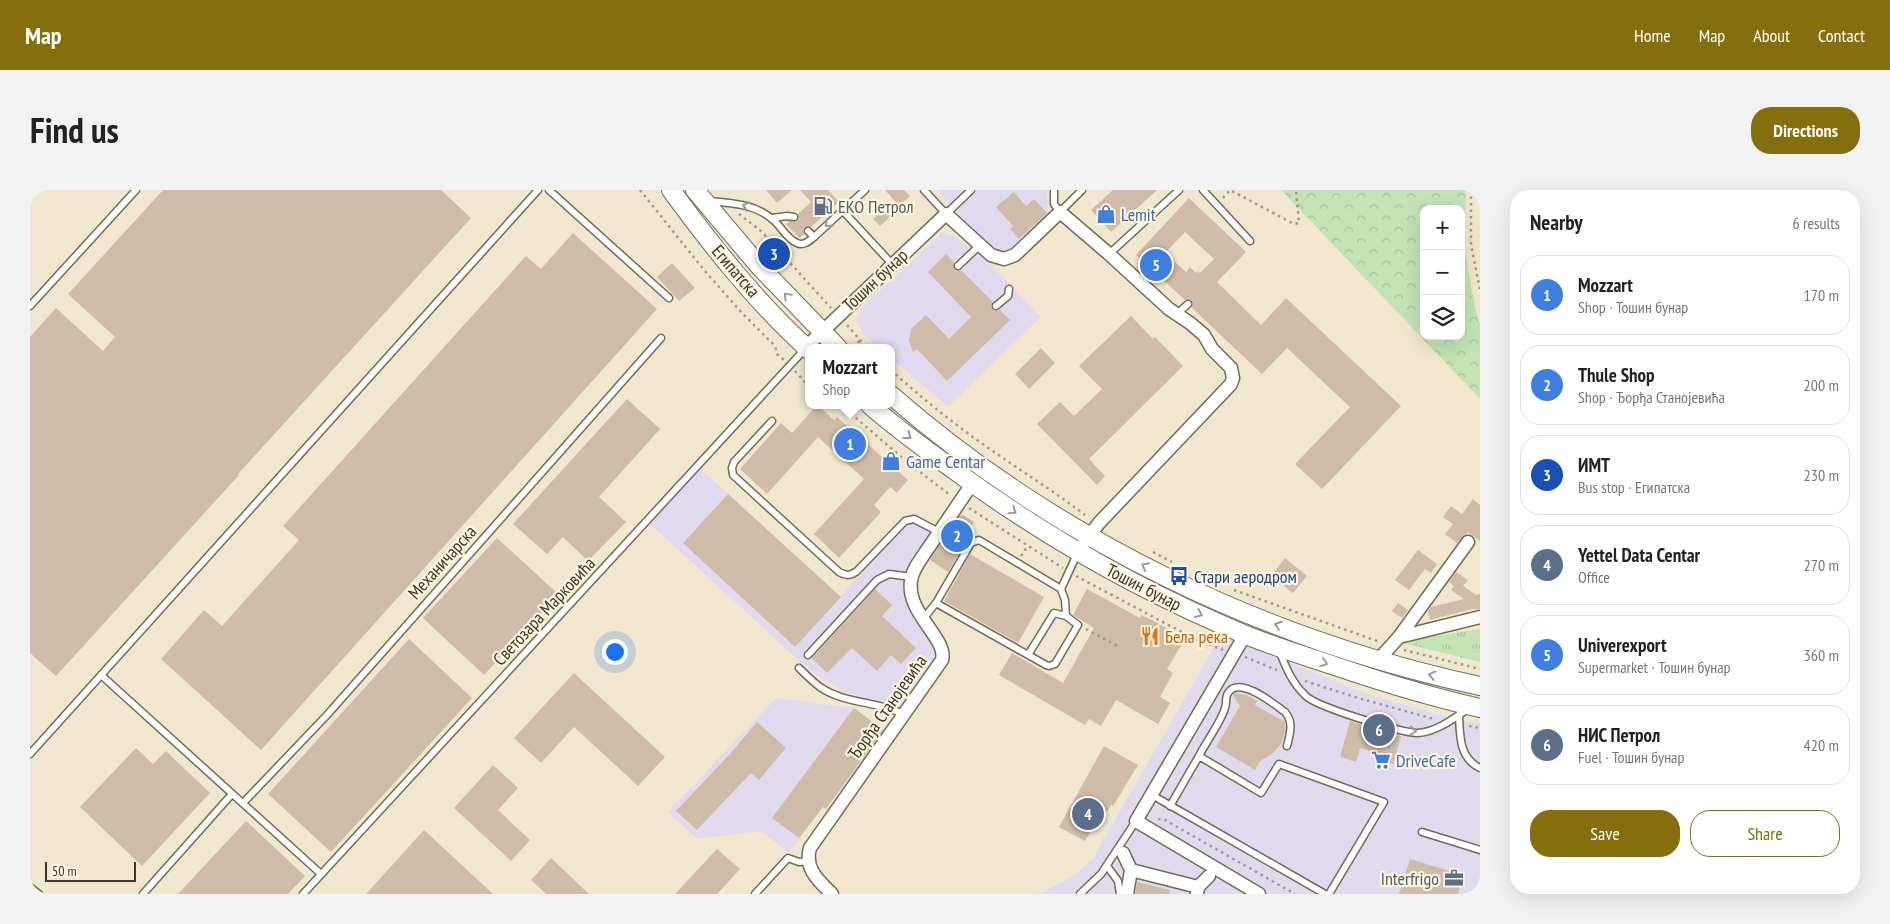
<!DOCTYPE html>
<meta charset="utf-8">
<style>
body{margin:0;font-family:"PT Sans Narrow",sans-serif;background:#f2f2f2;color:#222}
.controls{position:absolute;right:15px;top:15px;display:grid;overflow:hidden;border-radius:10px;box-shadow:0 5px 20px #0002}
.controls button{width:45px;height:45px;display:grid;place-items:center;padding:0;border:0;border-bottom:1px solid #e0e0e0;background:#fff;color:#222;font:25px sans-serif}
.scale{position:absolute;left:15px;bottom:12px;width:91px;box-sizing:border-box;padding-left:5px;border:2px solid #3b372d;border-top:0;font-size:14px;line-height:18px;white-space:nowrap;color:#3b372d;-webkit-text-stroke:4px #fff4dc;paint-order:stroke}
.you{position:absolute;left:584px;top:461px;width:18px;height:18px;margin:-12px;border:4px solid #fff;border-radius:50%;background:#1a73e8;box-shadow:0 0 0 8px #1a73e833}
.badge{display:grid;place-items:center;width:32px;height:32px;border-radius:50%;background:#856f0d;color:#fff;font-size:16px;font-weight:700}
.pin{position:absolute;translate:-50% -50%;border:2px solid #fff;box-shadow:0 1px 5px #0006}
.popup{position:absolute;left:775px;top:154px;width:90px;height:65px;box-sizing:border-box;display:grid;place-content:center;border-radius:10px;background:#fff;filter:drop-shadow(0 1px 4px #0005);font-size:16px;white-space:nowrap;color:#767676}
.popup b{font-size:19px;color:#222}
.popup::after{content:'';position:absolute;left:50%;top:100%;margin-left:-10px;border:10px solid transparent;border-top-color:#fff}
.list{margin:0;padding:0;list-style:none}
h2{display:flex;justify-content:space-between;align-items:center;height:65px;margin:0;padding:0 20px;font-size:21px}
h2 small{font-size:16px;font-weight:400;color:#767676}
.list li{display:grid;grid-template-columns:32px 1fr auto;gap:15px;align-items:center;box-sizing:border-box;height:80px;margin:0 10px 10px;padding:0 10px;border:1px solid #e0e0e0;border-radius:20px}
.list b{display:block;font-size:19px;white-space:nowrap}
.list p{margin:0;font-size:16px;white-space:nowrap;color:#767676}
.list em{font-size:16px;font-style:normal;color:#767676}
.actions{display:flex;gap:10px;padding:15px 20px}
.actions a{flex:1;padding:11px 0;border:1px solid #856f0d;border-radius:20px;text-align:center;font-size:18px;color:#856f0d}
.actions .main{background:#856f0d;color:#fff}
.icon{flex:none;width:28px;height:28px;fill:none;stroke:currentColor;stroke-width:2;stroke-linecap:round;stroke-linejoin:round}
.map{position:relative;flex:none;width:1450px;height:704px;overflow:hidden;border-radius:20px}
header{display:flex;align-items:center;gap:30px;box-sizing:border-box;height:70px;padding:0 25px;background:#856f0d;color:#fff}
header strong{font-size:24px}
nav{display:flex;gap:28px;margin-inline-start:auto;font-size:18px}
.intro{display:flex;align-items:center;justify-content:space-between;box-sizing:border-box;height:120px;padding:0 30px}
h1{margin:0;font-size:35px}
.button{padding:12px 22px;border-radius:20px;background:#856f0d;color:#fff;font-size:18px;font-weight:700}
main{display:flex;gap:30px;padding:0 30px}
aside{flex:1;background:#fff;border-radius:20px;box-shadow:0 5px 20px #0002}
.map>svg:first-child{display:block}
.commercial{fill:#e1daef}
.grass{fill:url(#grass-tufts)}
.forest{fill:url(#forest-crowns);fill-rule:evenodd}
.building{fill:#cebca8;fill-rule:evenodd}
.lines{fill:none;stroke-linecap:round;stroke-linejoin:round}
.lane-casing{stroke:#746b55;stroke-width:9}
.street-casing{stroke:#746b55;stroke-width:15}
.secondary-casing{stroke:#746b55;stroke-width:20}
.path{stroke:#a19a88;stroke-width:2.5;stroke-dasharray:2.5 4;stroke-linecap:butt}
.lane{stroke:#fff;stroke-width:6}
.street{stroke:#fff;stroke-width:12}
.secondary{stroke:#fff;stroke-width:18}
.oneway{stroke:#9d9b96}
.labels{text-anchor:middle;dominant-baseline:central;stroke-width:4.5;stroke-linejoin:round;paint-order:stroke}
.service-label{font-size:18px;fill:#4e5e75;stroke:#fff4dc;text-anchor:start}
.shop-label{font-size:18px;fill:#366cbe;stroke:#fff4dc;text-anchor:start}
.street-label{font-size:18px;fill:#3b372d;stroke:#fff4dc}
.transit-label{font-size:18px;fill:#164399;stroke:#fff4dc;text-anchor:start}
.food-label{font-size:18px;fill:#c56008;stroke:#fff4dc;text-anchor:start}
</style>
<header>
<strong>Map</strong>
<nav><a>Home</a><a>Map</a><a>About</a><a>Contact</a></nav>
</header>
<div class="intro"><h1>Find us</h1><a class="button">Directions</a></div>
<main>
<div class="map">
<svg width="1450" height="704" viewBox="0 0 1450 704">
<defs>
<pattern id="grass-tufts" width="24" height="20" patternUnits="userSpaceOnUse" patternTransform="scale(1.25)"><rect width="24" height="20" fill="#c3e2b6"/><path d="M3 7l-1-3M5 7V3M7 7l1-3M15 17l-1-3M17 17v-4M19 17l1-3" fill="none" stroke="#a8c29d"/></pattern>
<pattern id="forest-crowns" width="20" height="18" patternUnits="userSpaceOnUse" patternTransform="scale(1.25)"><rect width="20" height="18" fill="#c3e2b6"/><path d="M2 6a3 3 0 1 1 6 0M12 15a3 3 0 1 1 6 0" fill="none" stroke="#a8c29d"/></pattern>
</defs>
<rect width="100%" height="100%" fill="#f1e7cf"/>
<g class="commercial">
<path d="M 907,0 L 1017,0 L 1018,24 L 977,61 L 973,63 L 961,60 Z"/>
<path d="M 913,42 L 922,45 L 950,64 L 1011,127 L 918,217 L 861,168 L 861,158 L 849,158 L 833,144 L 826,129 L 832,117 Z"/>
<path d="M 670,278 L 810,407 L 887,323 L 910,341 L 880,392 L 913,462 L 871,518 L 812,501 L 777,478 L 620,334 Z"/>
<path d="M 1191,445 L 1340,505 L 1428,530 L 1450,534 L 1450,704 L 1008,704 L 1040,688 L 1062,670 Z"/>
<path d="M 746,508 L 824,518 L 855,541 L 796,619 L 793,617 L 759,663 L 731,641 L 667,649 L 638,622 Z"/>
</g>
<path class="grass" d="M 1450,439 L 1450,472 L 1377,454 L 1388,449 Z"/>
<path class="forest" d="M 1251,0 L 1436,0 L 1434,56 L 1445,117 L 1450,135 L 1450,209 ZM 1394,19 L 1431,19 L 1431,146 L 1394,146 Z"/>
<g class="building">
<path d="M 133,0 L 411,0 L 441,28 L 208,284 L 209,285 L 26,486 L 0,463 L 0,147 L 26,118 L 73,161 L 85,147 L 38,104 Z"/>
<path d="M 736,0 L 762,0 L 747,13 Z"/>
<path d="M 770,0 L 798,0 L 809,12 L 781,37 L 775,37 L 773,40 L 774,44 L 769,48 L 756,34 L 759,31 L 768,30 L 768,24 L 781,12 Z"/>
<path d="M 855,0 L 874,0 L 880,6 L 869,16 Z"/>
<path d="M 1083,0 L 1127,0 L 1081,42 L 1061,20 Z"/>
<path d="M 984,2 L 996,16 L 1004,9 L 1017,23 L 989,49 L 980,39 L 983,36 L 966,17 Z"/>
<path d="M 1159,8 L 1216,62 L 1187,92 L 1231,135 L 1256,108 L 1371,216 L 1292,299 L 1265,274 L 1320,217 L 1257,158 L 1232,184 L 1162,118 L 1161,110 L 1155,110 L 1106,65 ZM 1155,42 L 1184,69 L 1170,83 L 1167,81 L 1166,83 L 1160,77 L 1156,82 L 1135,63 Z"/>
<path d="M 854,19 L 861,26 L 850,36 L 843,29 Z"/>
<path d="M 543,43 L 627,119 L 231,560 L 131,469 L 174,420 L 192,436 L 269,350 L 253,336 L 496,66 L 511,79 Z"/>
<path d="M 916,64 L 924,72 L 924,79 L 927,81 L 931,80 L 963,112 L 961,116 L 963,120 L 966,121 L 970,120 L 980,130 L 917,191 L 887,159 L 883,162 L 879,150 L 881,139 L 896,125 L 919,149 L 941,127 L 898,82 Z"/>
<path d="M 642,73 L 665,98 L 649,111 L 627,87 Z"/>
<path d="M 1101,126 L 1123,149 L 1125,147 L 1153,176 L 1059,269 L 1075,286 L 1067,295 L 1007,234 L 1030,212 L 1044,226 L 1072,199 L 1049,176 Z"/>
<path d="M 1011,158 L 1025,173 L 999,199 L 985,184 Z"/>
<path d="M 597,209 L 630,239 L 569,307 L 596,332 L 558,371 L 533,347 L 517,364 L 483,334 Z"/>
<path d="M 787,215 L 804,230 L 807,227 L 878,290 L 867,303 L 860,297 L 844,315 L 851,322 L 809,368 L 784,344 L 834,289 L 788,247 L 737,304 L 710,279 L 751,233 L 762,243 Z"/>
<path d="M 698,304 L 811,407 L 765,457 L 653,353 Z"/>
<path d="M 1443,309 L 1450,315 L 1450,351 L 1438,342 L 1427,353 L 1415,344 L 1423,334 L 1413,327 L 1421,316 L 1432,324 Z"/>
<path d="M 931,324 L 944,332 L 928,357 L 932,359 L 918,382 L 900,370 Z"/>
<path d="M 467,348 L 528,404 L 454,485 L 393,428 Z"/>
<path d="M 1388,360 L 1407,374 L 1401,383 L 1395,379 L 1379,400 L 1365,390 Z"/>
<path d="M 940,364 L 1014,407 L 988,453 L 914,411 Z"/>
<path d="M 1255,368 L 1277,386 L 1263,403 L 1241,386 Z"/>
<path d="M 1426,382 L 1438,390 L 1433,396 L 1446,405 L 1450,404 L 1450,419 L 1442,419 L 1400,430 L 1398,421 L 1401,417 L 1434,409 L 1421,400 L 1424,396 L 1419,392 Z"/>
<path d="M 845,399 L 862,415 L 852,426 L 886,458 L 871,474 L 861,465 L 847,481 L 822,458 L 797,483 L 782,468 Z"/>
<path d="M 1057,399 L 1110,428 L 1111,425 L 1124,431 L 1155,449 L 1137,479 L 1143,483 L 1130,507 L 1140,513 L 1128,534 L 1086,510 L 1071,536 L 1059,529 L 1055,535 L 969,485 L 982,463 L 1033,493 L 1064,438 L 1043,425 Z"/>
<path d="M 1368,413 L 1378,420 L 1372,428 L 1362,421 Z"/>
<path d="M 379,449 L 442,508 L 301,662 L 238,604 Z"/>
<path d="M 544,483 L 635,567 L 608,596 L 544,537 L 511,573 L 484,548 Z"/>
<path d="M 1205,503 L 1217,505 L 1227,511 L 1225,515 L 1255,532 L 1255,542 L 1251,554 L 1242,564 L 1230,571 L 1225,580 L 1186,557 L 1210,516 L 1203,505 Z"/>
<path d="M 824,518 L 853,540 L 796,619 L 793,617 L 769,648 L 742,628 Z"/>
<path d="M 1320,531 L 1336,536 L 1336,538 L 1371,546 L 1363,574 L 1350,571 L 1351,564 L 1330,558 L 1326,572 L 1310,567 Z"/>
<path d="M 727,532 L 756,558 L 729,590 L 721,583 L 667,640 L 646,621 L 700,564 Z"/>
<path d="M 1074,556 L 1108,575 L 1083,616 L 1081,615 L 1077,622 L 1075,621 L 1069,632 L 1067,631 L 1055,651 L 1029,637 Z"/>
<path d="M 106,558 L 123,574 L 136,561 L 180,603 L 112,676 L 50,617 Z"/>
<path d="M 463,575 L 488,598 L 468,620 L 500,650 L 481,671 L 424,618 Z"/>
<path d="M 216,631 L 275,686 L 258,704 L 148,704 Z"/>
<path d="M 394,640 L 463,704 L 336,704 Z"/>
<path d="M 687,659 L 710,679 L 687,704 L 645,704 Z"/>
<path d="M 521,668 L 559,704 L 516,704 L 513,701 L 501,690 Z"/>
<path d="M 1380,669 L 1433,685 L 1428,704 L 1369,704 Z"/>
<path d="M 1107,692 L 1140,700 L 1139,704 L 1105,704 Z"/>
</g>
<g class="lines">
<g class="lane-casing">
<g id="lane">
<path d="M 519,0 L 639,108"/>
<path d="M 894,0 L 916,24 L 941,0"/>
<path d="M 1024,0 L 1024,14 L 1030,22 L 1052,0"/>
<path d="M 1173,0 L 1220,51"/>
<path d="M 680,11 C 701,13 725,14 742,29 C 751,35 756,49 767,53 C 774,56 779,51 784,47 L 835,0"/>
<path d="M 813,21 L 862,74"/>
<path d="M 742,28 L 757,26 L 764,27"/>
<path d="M 778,41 L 784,47"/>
<path d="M 1079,64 L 1149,0"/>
<path d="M 928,76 L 949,56"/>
<path d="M 0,116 L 106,0"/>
<path d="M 966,116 L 978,106 L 979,99"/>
<path d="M 1147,124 L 1158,114"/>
<path d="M 742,231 L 704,272 L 702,278 L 703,285 L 809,382 C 817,386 820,386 827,381 L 875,331 L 884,329 L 909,342"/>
<path d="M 1031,399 L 1048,362"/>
<path d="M 906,413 L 1016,475 L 1019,476 L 1025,474 L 1048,435 L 1036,426 L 1024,423 L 998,465"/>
<path d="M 893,429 L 906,413 L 941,353 L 949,350 L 1031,399 L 1035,410 L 1036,426"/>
<path d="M 1249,460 C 1256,478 1262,493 1276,506 C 1287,517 1372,543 1388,543 C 1406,542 1425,528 1439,518"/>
<path d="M 778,465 L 847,390 L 859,384 L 882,387"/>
<path d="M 769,478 C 776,485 783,492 790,497 C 814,514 848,511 873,524"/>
<path d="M 71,485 L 291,684"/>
<path d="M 1429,525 C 1430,546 1429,568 1450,578"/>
<path d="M 0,564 L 508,0"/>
<path d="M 1169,566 C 1176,552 1191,532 1195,518 C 1197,513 1195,507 1198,503 C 1209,485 1244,514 1255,522 C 1264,533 1260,543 1257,556"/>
<path d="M 1122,605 L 1295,704"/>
<path d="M 213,613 L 297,525 L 631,148"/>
<path d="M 1140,616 L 1169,566 L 1231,603 L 1249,574 L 1354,612 L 1299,704"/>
<path d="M 1392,642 L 1450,660"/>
<path d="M 1077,676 L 1088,691 L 1090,704"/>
<path d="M 0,697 L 9,704"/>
<path d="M 113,704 L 202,604"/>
<path d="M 273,704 L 775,159"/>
<path d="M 725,704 L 758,668 L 769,672 L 778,671"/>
<path d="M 1050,704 L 1071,684 L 1106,631"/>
</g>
</g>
<g class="street-casing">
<g id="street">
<path d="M 776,157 L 916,24 L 961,65 L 974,69 L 985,65 L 1030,22 L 1079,64 L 1139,119 L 1160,133 L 1174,145 L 1182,159 L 1201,178 L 1203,188 L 1201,194 L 1069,333 L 1048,361"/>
<path d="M 1215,445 L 1106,631 L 1229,704"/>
<path d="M 1369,447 L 1450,427"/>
<path d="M 1348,470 L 1369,447 L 1438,352"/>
<path d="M 1093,663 L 1101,680"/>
<path d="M 1168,697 L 1179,686"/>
<path d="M 802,704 C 789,691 774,679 780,658 L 912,470 C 918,449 876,423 881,391 C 882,380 891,369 897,360 C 912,338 927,316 942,294"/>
<path d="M 1097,704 L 1101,680 L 1168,697 L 1167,704"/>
</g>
</g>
<g class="secondary-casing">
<g id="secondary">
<path d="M 641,0 C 682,56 727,113 779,160"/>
<path d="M 665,0 L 729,76 L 808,158"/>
<path d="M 861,205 C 1027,350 1235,450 1450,496"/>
<path d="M 840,215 C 867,239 895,259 924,280 C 1014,346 1112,402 1216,445 C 1245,457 1275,466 1305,476 C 1352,492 1401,507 1450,518"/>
</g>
</g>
<g class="path">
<path d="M 610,0 L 674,80 L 713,124 L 745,156 L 747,164 L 754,170"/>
<path d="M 1441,0 L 1441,55 L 1450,100"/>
<path d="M 1193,8 L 1200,0 L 1264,34 L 1269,33 L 1266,0"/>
<path d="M 709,24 L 732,42 L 801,118"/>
<path d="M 817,135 L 837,158"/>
<path d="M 824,158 L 830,150"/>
<path d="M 861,180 C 896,212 934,242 973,268 C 1000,287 1028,304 1055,325"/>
<path d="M 765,181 L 776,193 L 779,193"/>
<path d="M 811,215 L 877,272 L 920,305"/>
<path d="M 939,318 L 1033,378"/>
<path d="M 1123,362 L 1142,372"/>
<path d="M 991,366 L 997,357"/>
<path d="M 1046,386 L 1165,449 L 1193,460"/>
<path d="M 1204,400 L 1350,452"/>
<path d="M 1056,439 L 1089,457"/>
<path d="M 1374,460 L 1450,479"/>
<path d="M 1215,467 L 1247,480"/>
<path d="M 1275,491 L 1328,508 L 1404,529"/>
<path d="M 1439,536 L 1450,538"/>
<path d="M 1128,629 L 1135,630 L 1265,704"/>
</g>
<use href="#lane" class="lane"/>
<use href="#street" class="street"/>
<use href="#secondary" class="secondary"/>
</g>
<defs><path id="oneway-chevron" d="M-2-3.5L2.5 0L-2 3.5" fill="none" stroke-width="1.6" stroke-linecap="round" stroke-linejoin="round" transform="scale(1.25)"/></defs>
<g class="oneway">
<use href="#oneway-chevron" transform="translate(716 16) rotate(-164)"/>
<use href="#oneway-chevron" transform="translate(798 34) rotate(138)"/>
<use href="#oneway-chevron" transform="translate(757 106) rotate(-134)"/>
<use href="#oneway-chevron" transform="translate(878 246) rotate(37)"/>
<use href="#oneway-chevron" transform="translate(983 321) rotate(34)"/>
<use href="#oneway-chevron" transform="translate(1115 376) rotate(-153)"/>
<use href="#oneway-chevron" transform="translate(1169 424) rotate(24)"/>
<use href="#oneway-chevron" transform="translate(1248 435) rotate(-160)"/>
<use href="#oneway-chevron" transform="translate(1294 473) rotate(19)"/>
<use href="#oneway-chevron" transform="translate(1402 485) rotate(-167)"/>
<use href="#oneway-chevron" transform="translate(1383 541) rotate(5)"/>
</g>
<defs>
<g id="fuel-bare" transform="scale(1.5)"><path d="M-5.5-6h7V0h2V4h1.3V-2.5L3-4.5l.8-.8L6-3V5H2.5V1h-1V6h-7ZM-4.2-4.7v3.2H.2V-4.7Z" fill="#5c6f8a" stroke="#fff4dc" stroke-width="2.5" paint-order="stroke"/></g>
<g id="shop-bare" transform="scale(1.5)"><path d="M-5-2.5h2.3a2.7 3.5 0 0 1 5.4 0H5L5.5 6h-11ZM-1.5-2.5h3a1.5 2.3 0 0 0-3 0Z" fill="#3f7fe0" stroke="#fff4dc" stroke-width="2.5" paint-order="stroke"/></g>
<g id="bus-bare" transform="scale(1.5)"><path d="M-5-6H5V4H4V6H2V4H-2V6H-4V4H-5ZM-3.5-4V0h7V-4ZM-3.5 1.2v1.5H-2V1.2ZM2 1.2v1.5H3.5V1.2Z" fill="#1a4fb4" stroke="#fff4dc" stroke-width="2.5" paint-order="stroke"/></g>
<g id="restaurant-bare" transform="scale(1.5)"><path d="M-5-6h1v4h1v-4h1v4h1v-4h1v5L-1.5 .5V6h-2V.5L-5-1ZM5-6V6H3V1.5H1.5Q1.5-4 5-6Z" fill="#e8710a" stroke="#fff4dc" stroke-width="2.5" paint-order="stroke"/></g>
<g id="supermarket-bare" transform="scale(1.5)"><path d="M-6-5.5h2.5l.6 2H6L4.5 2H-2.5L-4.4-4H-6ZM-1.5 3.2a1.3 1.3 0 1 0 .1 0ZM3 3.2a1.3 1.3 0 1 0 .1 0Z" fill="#3f7fe0" stroke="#fff4dc" stroke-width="2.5" paint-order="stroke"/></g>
<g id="office-bare" transform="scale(1.5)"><path d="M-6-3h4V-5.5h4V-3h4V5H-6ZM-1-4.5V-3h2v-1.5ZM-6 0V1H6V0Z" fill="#5c6f8a" stroke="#fff4dc" stroke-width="2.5" paint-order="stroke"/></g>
</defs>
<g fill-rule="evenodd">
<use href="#fuel-bare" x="793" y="16"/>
<use href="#shop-bare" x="1076" y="24"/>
<use href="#shop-bare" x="861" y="271"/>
<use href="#bus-bare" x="1149" y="386"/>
<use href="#restaurant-bare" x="1120" y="446"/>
<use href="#supermarket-bare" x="1351" y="570"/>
<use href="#office-bare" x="1424" y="688"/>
</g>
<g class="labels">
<g class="service-label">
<text x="808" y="16">ЕКО Петрол</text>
<text x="1409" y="688" text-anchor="end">Interfrigo</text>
</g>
<g class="shop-label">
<text x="1091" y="24">Lemit</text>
<text x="876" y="271">Game Centar</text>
<text x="1366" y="570">DriveCafe</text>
</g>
<g class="street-label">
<text transform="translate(706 81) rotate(49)">Египатска</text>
<text transform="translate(845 90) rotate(-43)">Тошин бунар</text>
<text transform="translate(412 372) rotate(-48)">Механичарска</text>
<text transform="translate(1114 397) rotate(27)">Тошин бунар</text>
<text transform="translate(514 421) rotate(-47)">Светозара Марковића</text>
<text transform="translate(857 517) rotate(-55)">Ђорђа Станојевића</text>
</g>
<g class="transit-label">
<text x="1164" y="386">Стари аеродром</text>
</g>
<g class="food-label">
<text x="1135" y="446">Бела река</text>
</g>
</g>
</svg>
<div class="controls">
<button>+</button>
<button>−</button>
<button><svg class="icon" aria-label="layers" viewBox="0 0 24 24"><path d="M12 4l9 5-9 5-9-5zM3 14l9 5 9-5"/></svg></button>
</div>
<div class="scale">50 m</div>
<div class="you"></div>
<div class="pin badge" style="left:820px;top:254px;background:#3f7fe0">1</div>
<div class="popup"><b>Mozzart</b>Shop</div>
<div class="pin badge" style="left:927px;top:346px;background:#3f7fe0">2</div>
<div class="pin badge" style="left:744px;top:64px;background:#1a4fb4">3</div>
<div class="pin badge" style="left:1058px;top:624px;background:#5c6f8a">4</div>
<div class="pin badge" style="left:1126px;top:75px;background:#3f7fe0">5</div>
<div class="pin badge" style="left:1349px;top:540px;background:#5c6f8a">6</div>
</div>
<aside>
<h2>Nearby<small>6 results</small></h2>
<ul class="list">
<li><span class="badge" style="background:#3f7fe0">1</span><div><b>Mozzart</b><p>Shop · Тошин бунар</p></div><em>170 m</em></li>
<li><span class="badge" style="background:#3f7fe0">2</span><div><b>Thule Shop</b><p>Shop · Ђорђа Станојевића</p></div><em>200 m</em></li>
<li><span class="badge" style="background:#1a4fb4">3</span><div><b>ИМТ</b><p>Bus stop · Египатска</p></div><em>230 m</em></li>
<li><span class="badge" style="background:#5c6f8a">4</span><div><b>Yettel Data Centar</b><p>Office</p></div><em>270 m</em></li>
<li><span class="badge" style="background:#3f7fe0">5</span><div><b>Univerexport</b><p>Supermarket · Тошин бунар</p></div><em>360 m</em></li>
<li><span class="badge" style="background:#5c6f8a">6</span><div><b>НИС Петрол</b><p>Fuel · Тошин бунар</p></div><em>420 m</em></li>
</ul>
<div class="actions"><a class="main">Save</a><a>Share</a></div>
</aside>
</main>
